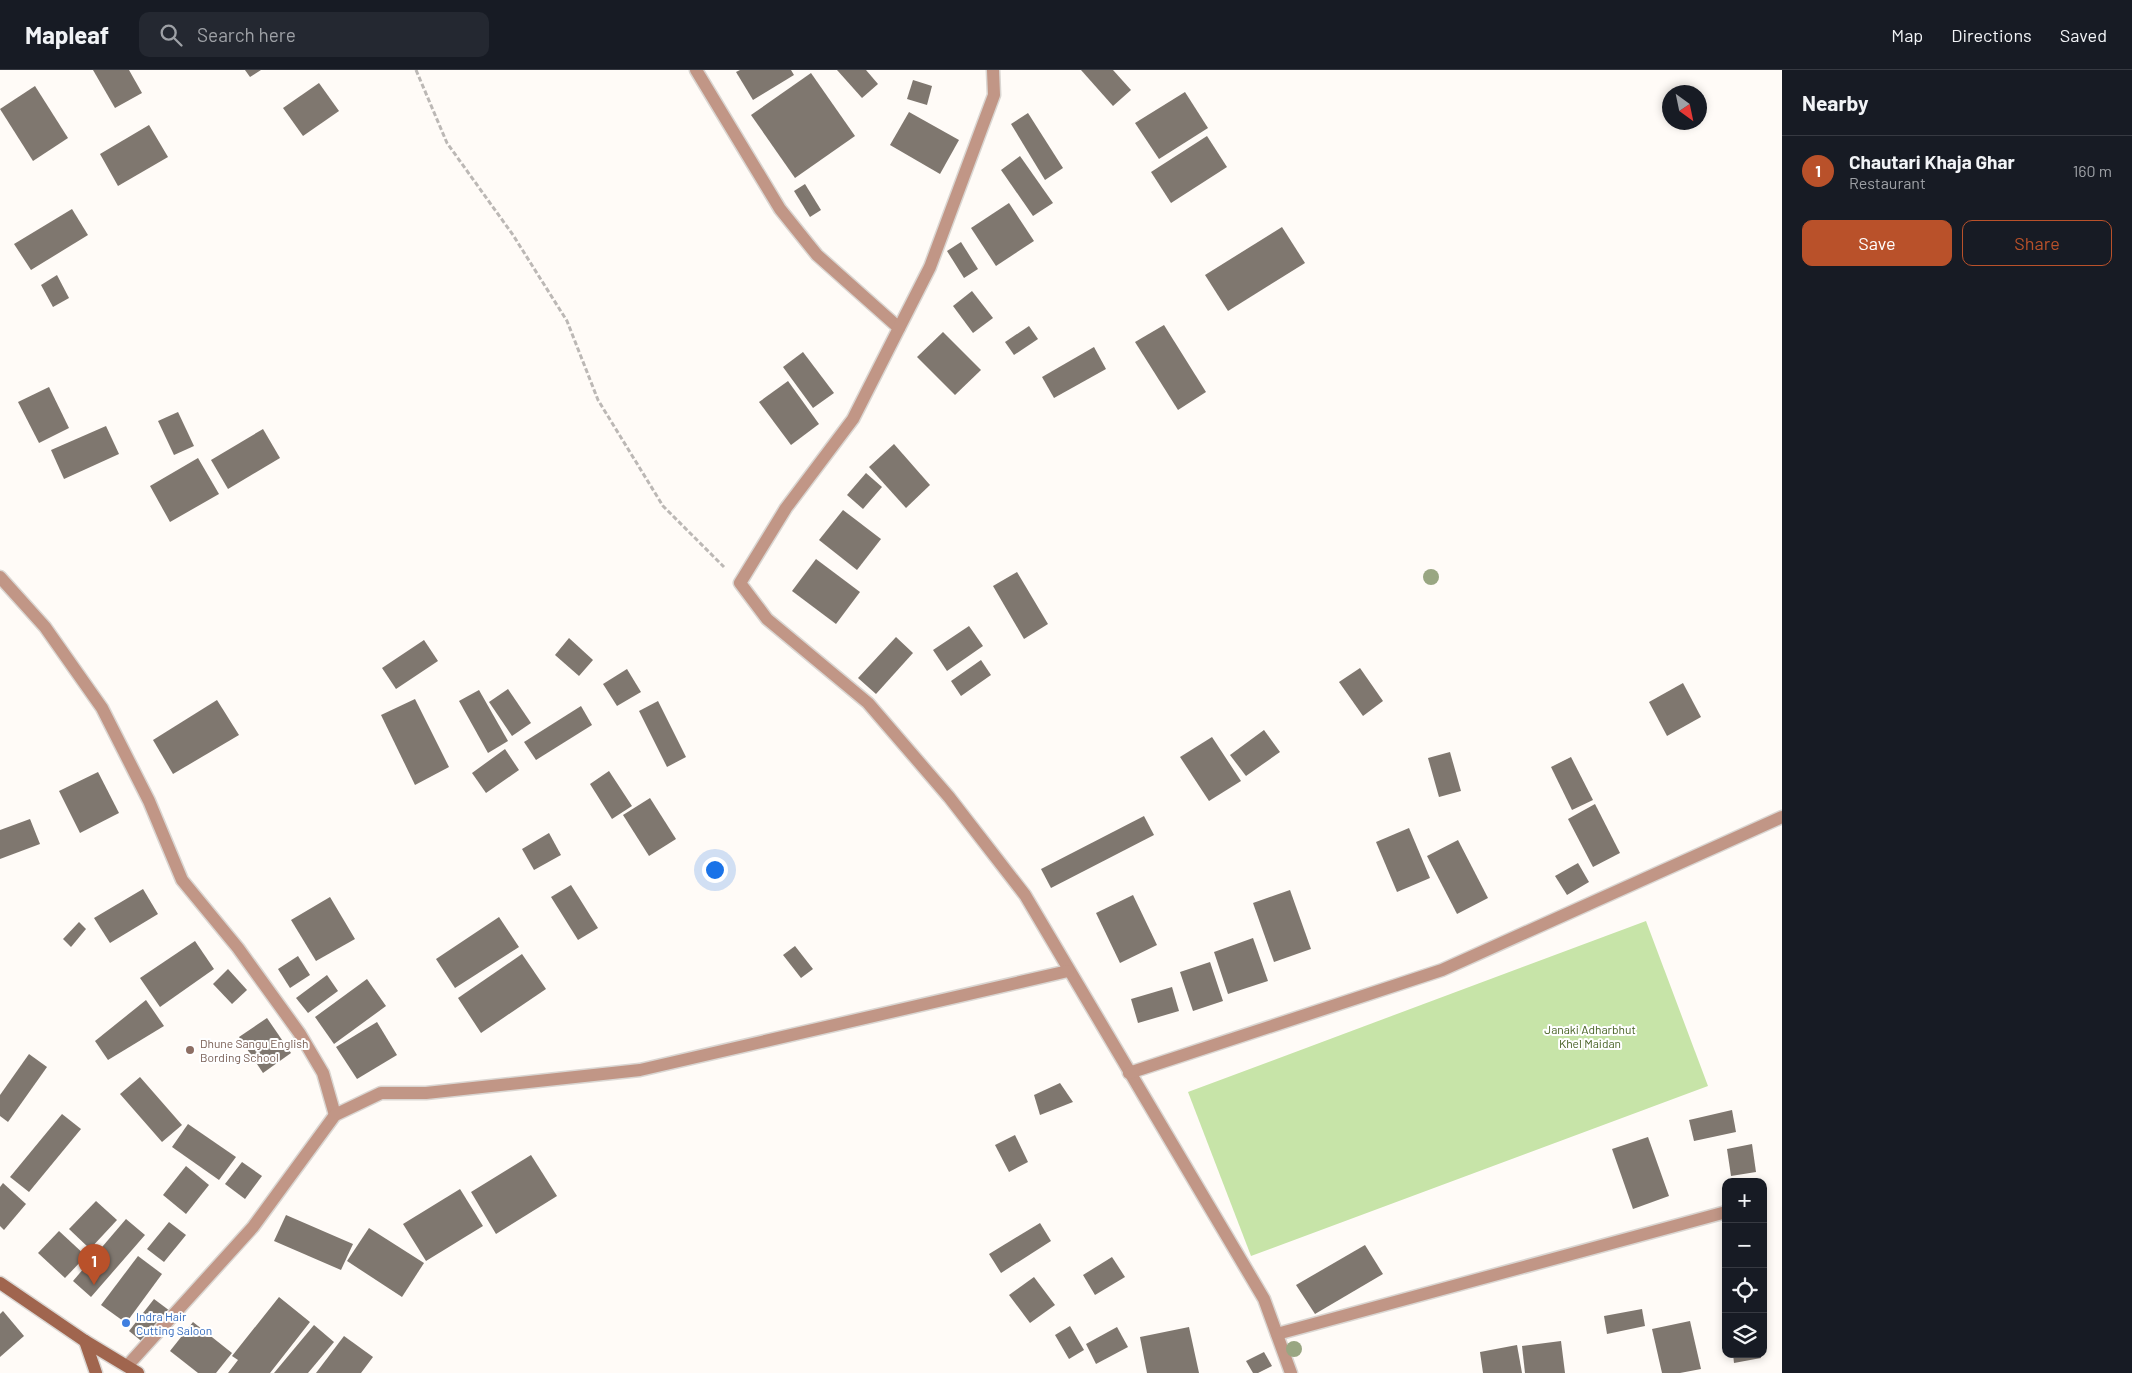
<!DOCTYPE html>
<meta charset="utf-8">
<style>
body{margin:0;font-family:Barlow,sans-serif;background:#242831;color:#f1f3f6}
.controls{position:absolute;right:15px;bottom:15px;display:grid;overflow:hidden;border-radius:10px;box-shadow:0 2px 8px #0003}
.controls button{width:45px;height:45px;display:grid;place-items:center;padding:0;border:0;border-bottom:1px solid #363941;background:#171b24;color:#f1f3f6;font:25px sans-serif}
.compass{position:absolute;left:1662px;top:15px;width:45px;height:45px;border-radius:50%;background:#171b24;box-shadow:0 2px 8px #0003;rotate:147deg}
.you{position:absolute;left:714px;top:799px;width:18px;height:18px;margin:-12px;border:4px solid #fff;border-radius:50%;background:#1a73e8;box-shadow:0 0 0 8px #1a73e833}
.badge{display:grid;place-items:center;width:32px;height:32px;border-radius:50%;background:#b9512a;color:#fff;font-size:16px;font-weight:700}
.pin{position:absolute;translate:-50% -41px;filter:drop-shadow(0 1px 2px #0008)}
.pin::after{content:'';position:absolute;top:26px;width:18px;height:15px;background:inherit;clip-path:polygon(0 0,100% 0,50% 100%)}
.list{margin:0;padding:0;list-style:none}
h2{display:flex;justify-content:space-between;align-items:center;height:65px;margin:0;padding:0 20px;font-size:21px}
h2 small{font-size:16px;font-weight:400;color:#9ea1a6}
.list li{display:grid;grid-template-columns:32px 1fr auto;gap:15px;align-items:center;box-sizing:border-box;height:70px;padding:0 20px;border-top:1px solid #363941}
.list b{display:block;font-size:19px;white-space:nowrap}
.list p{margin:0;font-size:16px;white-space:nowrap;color:#9ea1a6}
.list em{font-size:16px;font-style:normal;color:#9ea1a6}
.actions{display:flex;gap:10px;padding:15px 20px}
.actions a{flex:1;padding:11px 0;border:1px solid #b9512a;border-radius:10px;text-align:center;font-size:18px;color:#b9512a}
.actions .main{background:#b9512a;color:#fff}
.icon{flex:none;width:28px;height:28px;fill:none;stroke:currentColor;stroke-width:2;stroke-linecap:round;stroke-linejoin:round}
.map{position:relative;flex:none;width:1782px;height:1303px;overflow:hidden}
header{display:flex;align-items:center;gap:30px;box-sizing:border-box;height:70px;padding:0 25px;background:#171b24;border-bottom:1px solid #363941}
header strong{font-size:24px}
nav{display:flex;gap:28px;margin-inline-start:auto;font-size:18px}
.search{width:350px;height:45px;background:#242831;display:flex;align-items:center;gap:12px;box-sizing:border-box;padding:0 18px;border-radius:10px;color:#9ea1a6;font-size:19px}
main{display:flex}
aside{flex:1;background:#171b24}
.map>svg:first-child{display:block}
.green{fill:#c7e4a8}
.building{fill:#7f776f}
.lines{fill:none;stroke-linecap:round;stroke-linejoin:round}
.minor-casing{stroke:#dad6d2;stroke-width:15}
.secondary-casing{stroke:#dad6d2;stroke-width:15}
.path{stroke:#bcb8b5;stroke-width:3;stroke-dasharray:5 2.5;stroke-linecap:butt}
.minor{stroke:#c19686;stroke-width:12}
.secondary{stroke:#a0654e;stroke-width:12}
.tree{fill:#99a682}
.education-dot{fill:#8d6e63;stroke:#fff;stroke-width:2}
.shop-dot{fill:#3f7fe0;stroke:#fff;stroke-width:2}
.labels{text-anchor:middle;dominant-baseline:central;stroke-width:4;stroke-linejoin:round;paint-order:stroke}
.park-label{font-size:12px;fill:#466023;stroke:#fff}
.education-label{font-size:12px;fill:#785e54;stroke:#fff;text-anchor:start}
.shop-label{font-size:12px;fill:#366cbe;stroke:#fff;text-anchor:start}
</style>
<header>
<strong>Mapleaf</strong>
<div class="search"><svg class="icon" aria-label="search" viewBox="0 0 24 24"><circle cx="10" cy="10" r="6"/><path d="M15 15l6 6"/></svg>Search here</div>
<nav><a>Map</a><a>Directions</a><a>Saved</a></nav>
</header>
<main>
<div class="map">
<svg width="1782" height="1303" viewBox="0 0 1782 1303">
<rect width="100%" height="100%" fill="#fffbf7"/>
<path class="green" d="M 1646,851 L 1708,1016 L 1251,1186 L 1188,1022 Z"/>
<g class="building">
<path d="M 93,0 L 129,0 L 142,23 L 115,38 Z"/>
<path d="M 245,0 L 261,0 L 250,7 Z"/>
<path d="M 740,0 L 791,0 L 794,5 L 753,30 L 736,2 Z"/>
<path d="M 837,0 L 866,0 L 878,14 L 862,28 Z"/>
<path d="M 1081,0 L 1113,0 L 1131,20 L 1113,36 Z"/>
<path d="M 811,3 L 855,66 L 795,108 L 751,45 Z"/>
<path d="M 913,10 L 932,16 L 927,35 L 907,29 Z"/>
<path d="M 319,13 L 339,41 L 303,66 L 283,38 Z"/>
<path d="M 35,16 L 68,68 L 33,91 L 0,39 Z"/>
<path d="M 1185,22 L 1208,58 L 1159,89 L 1135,53 Z"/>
<path d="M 909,42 L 959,70 L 940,104 L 890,75 Z"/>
<path d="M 1028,43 L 1063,98 L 1045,110 L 1011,54 Z"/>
<path d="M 149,55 L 168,87 L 118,116 L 100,84 Z"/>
<path d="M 1207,66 L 1227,97 L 1171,133 L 1151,102 Z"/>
<path d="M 1020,86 L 1053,133 L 1033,146 L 1001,100 Z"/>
<path d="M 805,114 L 821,140 L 810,147 L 794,121 Z"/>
<path d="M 1009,133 L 1034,171 L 996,196 L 971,158 Z"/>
<path d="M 72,139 L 88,165 L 31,200 L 14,174 Z"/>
<path d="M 1282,157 L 1305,193 L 1228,241 L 1205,205 Z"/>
<path d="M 961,172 L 978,199 L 964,208 L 947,181 Z"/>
<path d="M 57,205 L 69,228 L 53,237 L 41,215 Z"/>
<path d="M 972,221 L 993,248 L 973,263 L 953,236 Z"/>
<path d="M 1164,255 L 1206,322 L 1178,340 L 1135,272 Z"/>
<path d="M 1029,256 L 1038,269 L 1014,285 L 1005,272 Z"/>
<path d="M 943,262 L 981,300 L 955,325 L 917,287 Z"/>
<path d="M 1094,277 L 1106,299 L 1054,328 L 1042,307 Z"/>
<path d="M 803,282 L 834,323 L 813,338 L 783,297 Z"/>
<path d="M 788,311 L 819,354 L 791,375 L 759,332 Z"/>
<path d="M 49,317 L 69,358 L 39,373 L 18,332 Z"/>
<path d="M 178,342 L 194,376 L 174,385 L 158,351 Z"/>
<path d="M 106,356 L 119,384 L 64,409 L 51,380 Z"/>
<path d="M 263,359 L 280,388 L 228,419 L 211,390 Z"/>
<path d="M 894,374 L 930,415 L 906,438 L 869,397 Z"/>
<path d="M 198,388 L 219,424 L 170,452 L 150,416 Z"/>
<path d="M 866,403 L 882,417 L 863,439 L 847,425 Z"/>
<path d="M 843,440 L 881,469 L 857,500 L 819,470 Z"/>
<path d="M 816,489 L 860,522 L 836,554 L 792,521 Z"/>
<path d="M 1017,502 L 1048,554 L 1024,569 L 993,516 Z"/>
<path d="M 969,556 L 983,576 L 947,601 L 933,580 Z"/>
<path d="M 896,567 L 913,583 L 876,624 L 858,608 Z"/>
<path d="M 569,568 L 593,590 L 579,606 L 555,585 Z"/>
<path d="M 424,570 L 438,591 L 396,619 L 382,598 Z"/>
<path d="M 981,590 L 991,605 L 961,626 L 951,611 Z"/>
<path d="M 1360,598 L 1383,631 L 1363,646 L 1339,612 Z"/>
<path d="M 627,599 L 641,622 L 617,636 L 603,614 Z"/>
<path d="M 1683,613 L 1701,647 L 1667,666 L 1649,632 Z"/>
<path d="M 508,619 L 531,653 L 512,666 L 489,632 Z"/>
<path d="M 479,620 L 508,671 L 488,683 L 459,631 Z"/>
<path d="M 415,629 L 449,697 L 415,715 L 381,645 Z"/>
<path d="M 217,630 L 239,665 L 173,704 L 153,670 Z"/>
<path d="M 658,631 L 686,687 L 667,697 L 639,641 Z"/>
<path d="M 581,636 L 592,655 L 536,690 L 524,672 Z"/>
<path d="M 1264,660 L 1280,682 L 1246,706 L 1230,685 Z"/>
<path d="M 1212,667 L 1241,711 L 1209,731 L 1180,687 Z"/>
<path d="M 505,679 L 519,700 L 486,723 L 472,703 Z"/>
<path d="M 1450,682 L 1461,721 L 1439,727 L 1428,688 Z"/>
<path d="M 1571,687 L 1593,730 L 1572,740 L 1551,697 Z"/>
<path d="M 609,701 L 632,736 L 612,749 L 590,714 Z"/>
<path d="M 98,702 L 119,743 L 80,763 L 59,721 Z"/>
<path d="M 650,728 L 676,769 L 649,786 L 623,745 Z"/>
<path d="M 1595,734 L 1620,783 L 1593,797 L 1568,749 Z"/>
<path d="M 1144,746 L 1154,765 L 1051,818 L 1041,799 Z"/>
<path d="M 30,749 L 40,774 L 0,789 L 0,760 Z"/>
<path d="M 1409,758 L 1430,808 L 1397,822 L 1376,772 Z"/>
<path d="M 549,763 L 561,785 L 534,800 L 522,779 Z"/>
<path d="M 1458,770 L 1488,828 L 1457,844 L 1427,786 Z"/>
<path d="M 1578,793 L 1589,812 L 1567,825 L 1555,806 Z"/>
<path d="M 571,815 L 598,858 L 578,870 L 551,827 Z"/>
<path d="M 143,819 L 158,844 L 110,873 L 94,848 Z"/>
<path d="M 1290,820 L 1311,879 L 1274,892 L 1253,833 Z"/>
<path d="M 1133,825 L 1157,875 L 1120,893 L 1096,843 Z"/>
<path d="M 330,827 L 355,869 L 316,891 L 291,850 Z"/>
<path d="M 499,847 L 519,877 L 455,918 L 436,889 Z"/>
<path d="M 79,852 L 86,859 L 71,877 L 63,869 Z"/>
<path d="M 1253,868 L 1268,911 L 1228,924 L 1214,882 Z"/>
<path d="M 195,871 L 214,899 L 160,937 L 140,908 Z"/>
<path d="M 795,876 L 813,899 L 801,908 L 783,885 Z"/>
<path d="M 522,884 L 546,919 L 481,963 L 458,928 Z"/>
<path d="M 298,886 L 310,905 L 290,918 L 278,899 Z"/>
<path d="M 1210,892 L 1223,931 L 1193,941 L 1180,902 Z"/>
<path d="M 228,899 L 247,920 L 232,934 L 213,914 Z"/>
<path d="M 327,905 L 338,921 L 308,943 L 296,928 Z"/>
<path d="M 367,909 L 386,936 L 334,974 L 315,947 Z"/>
<path d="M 1172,917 L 1179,941 L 1138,953 L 1131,929 Z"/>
<path d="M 146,930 L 164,956 L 108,990 L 95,971 Z"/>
<path d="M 267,948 L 291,983 L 263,1003 L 239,967 Z"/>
<path d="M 377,952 L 397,985 L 357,1009 L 336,977 Z"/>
<path d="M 29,984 L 47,997 L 8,1052 L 0,1046 L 0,1025 Z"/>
<path d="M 140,1007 L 182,1055 L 162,1072 L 120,1024 Z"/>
<path d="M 1060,1013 L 1073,1032 L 1040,1045 L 1034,1025 Z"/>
<path d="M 1732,1040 L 1736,1062 L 1694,1071 L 1689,1050 Z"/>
<path d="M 62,1044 L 81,1059 L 29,1122 L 10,1107 Z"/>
<path d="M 188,1054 L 236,1087 L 219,1110 L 172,1077 Z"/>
<path d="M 1015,1065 L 1028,1092 L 1009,1102 L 995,1075 Z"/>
<path d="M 1648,1067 L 1669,1126 L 1633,1139 L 1612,1079 Z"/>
<path d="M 1752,1074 L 1756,1102 L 1731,1106 L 1727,1079 Z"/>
<path d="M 531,1085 L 557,1126 L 496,1164 L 471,1122 Z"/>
<path d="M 242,1092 L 262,1106 L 245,1129 L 225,1114 Z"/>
<path d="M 186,1096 L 209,1115 L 186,1144 L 163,1125 Z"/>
<path d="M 3,1113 L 26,1134 L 4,1160 L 0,1156 L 0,1117 Z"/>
<path d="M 460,1119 L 483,1156 L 426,1191 L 403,1154 Z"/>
<path d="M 96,1131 L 117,1150 L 90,1179 L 69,1159 Z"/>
<path d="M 286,1145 L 353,1174 L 341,1200 L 274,1171 Z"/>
<path d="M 126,1149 L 145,1165 L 91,1227 L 73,1211 Z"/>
<path d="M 169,1152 L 186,1165 L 164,1192 L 147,1179 Z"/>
<path d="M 1040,1153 L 1051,1171 L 1001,1203 L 989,1184 Z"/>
<path d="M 369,1158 L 424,1193 L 402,1227 L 347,1191 Z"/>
<path d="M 59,1161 L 86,1186 L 65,1208 L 38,1183 Z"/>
<path d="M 1365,1175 L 1383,1204 L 1315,1244 L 1296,1215 Z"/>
<path d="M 138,1186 L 162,1204 L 126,1253 L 101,1235 Z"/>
<path d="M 1112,1187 L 1125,1207 L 1095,1225 L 1083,1205 Z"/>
<path d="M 1034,1207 L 1055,1235 L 1030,1253 L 1009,1225 Z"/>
<path d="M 279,1227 L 310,1252 L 270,1303 L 228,1303 L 238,1290 L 232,1286 Z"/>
<path d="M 154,1229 L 170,1241 L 145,1274 L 129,1261 Z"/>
<path d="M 1642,1239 L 1645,1256 L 1607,1264 L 1604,1246 Z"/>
<path d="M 3,1241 L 24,1266 L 0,1287 L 0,1244 Z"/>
<path d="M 1690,1251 L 1701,1299 L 1680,1303 L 1662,1303 L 1652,1259 Z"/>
<path d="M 193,1252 L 232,1283 L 216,1303 L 198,1303 L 170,1281 Z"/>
<path d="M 314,1255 L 334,1272 L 308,1303 L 274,1303 Z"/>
<path d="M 1070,1256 L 1084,1280 L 1069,1289 L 1055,1265 Z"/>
<path d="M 1117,1257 L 1128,1277 L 1096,1294 L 1086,1274 Z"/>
<path d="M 1189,1257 L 1199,1303 L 1147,1303 L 1140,1267 Z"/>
<path d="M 344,1266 L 373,1287 L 361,1303 L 316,1303 Z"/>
<path d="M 1561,1271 L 1565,1303 L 1525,1303 L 1522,1276 Z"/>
<path d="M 1517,1275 L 1522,1303 L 1483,1303 L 1480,1282 Z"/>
<path d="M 1264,1282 L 1272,1296 L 1258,1303 L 1253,1303 L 1246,1291 Z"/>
<path d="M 1733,1284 L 1760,1284 L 1761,1288 L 1734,1293 Z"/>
</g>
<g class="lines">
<g class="minor-casing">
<g id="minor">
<path d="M 696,0 L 780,139 L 817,185 L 899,258"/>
<path d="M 993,0 L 994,25 L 930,197 L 853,349 L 786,438 L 740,513 L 767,549 L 868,633 L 949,727 L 1025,825 L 1264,1229 L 1291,1303"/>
<path d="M 0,507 L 45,557 L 102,638 L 149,731 L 182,810 L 238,878 L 300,964 L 323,1003 L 335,1045"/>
<path d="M 1129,1003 L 1442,900 L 1782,747"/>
<path d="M 1277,1264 L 1726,1142"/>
<path d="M 128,1295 L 253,1157 L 335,1045 L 381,1023 L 426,1023 L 640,1000 L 1068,901"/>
</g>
</g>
<g class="secondary-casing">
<g id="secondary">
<path d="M 0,1213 L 85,1271 L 138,1303"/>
<path d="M 85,1271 L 96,1303"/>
</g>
</g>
<path class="path" d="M 416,0 L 447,73 L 513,165 L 567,251 L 598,330 L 663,436 L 724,497"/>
<use href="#minor" class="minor"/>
<use href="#secondary" class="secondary"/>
</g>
<g class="tree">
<circle cx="1431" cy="507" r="8"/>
<circle cx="1294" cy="1279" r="8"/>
</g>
<circle class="education-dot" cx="190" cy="980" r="5"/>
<circle class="shop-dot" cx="126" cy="1253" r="5"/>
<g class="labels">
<g class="park-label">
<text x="1590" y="959">Janaki Adharbhut<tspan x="1590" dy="14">Khel Maidan</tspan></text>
</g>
<g class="education-label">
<text x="200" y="973">Dhune Sangu English<tspan x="200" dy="14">Bording School</tspan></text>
</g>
<g class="shop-label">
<text x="136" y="1246">Indra Hair<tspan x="136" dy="14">Cutting Saloon</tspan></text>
</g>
</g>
</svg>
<div class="controls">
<button>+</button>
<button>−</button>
<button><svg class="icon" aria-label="locate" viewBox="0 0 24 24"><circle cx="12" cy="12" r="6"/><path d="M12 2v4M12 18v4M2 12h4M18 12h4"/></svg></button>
<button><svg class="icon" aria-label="layers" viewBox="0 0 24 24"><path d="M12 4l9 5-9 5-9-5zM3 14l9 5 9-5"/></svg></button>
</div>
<svg class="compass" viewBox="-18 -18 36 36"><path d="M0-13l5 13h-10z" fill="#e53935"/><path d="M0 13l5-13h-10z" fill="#9ea1a6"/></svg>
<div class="you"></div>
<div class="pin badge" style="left:94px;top:1215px">1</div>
</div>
<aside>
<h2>Nearby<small></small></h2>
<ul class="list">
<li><span class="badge">1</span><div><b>Chautari Khaja Ghar</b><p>Restaurant</p></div><em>160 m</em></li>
</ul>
<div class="actions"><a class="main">Save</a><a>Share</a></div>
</aside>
</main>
